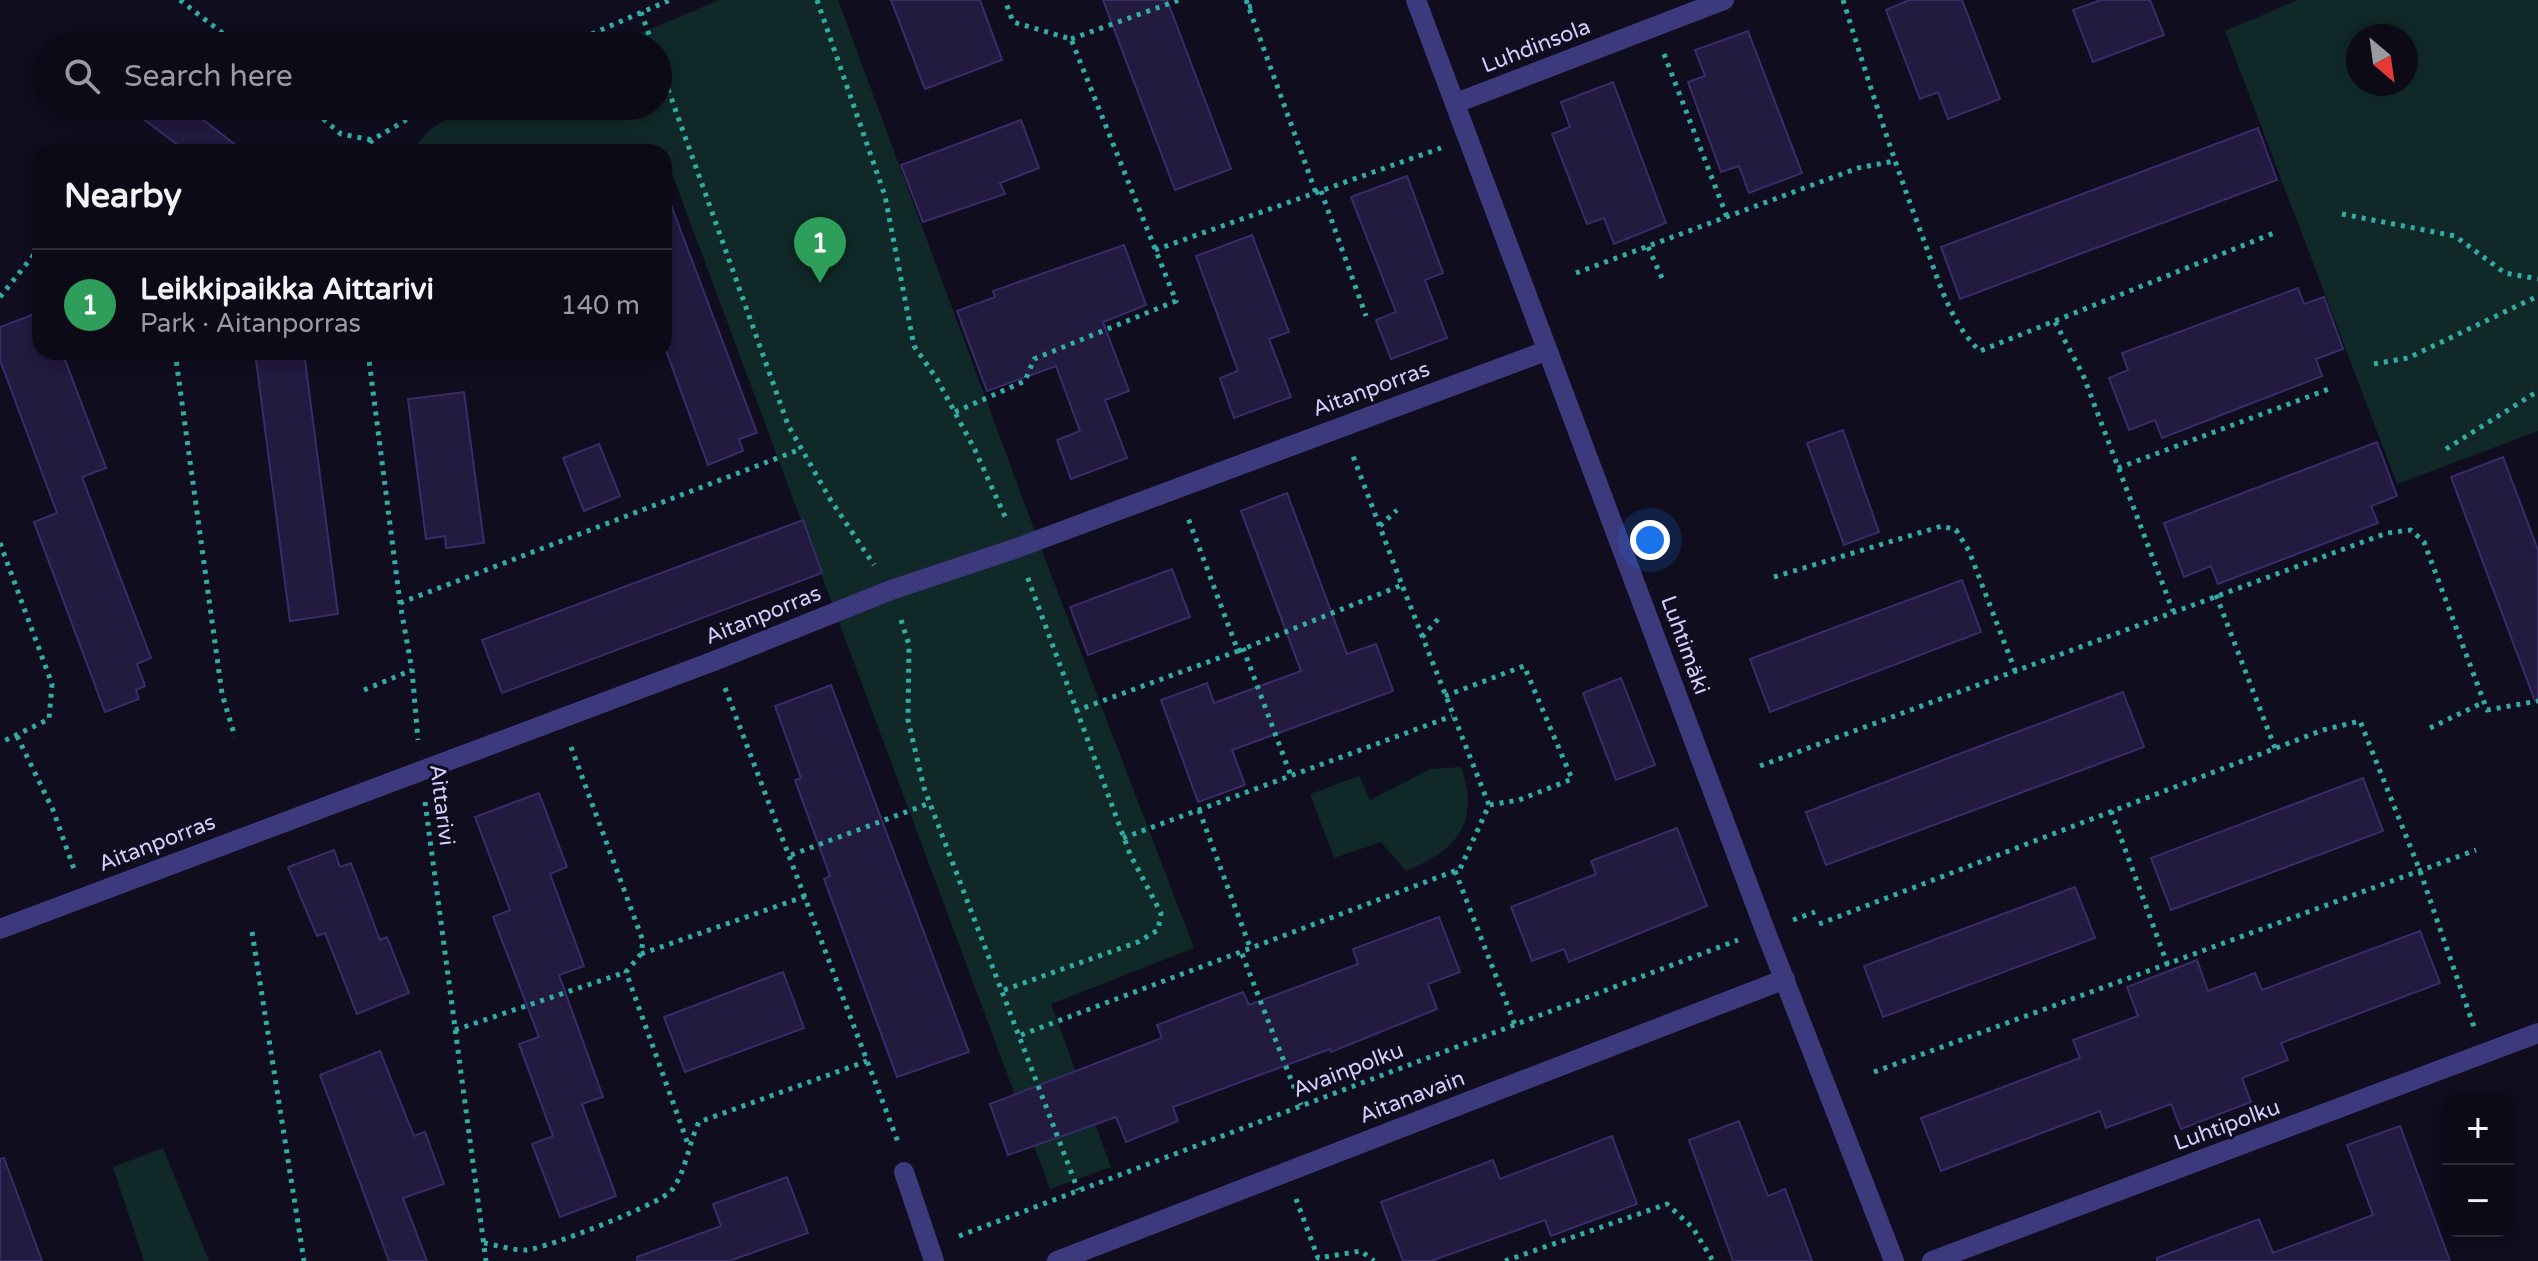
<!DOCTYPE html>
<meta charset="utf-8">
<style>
body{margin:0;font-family:"Varela Round",sans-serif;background:#1a1824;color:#f1f3f6}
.controls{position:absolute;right:24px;bottom:24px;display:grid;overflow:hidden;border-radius:16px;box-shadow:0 4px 12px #0003}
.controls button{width:72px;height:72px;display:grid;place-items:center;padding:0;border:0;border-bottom:2px solid #2c2b36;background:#0c0a17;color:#f1f3f6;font:40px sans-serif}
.compass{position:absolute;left:2346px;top:24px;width:72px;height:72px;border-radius:50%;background:#0c0a17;box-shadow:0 4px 12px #0003;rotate:151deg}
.you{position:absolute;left:1650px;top:540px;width:28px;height:28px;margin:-20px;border:6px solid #fff;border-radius:50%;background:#1a73e8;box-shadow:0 0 0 12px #1a73e833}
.badge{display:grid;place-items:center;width:52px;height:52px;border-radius:50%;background:#07d6ef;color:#fff;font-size:26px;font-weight:700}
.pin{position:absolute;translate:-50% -66px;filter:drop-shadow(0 2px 4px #0008)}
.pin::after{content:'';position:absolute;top:42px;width:28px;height:24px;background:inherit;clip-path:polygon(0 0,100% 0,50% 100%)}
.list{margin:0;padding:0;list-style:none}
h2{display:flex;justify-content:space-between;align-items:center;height:104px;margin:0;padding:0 32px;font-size:34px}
h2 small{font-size:26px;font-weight:400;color:#9a9aa1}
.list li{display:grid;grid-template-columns:52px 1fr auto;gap:24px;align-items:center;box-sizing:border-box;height:112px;padding:0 32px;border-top:2px solid #2c2b36}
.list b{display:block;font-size:30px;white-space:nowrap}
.list p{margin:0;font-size:26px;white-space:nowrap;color:#9a9aa1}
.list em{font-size:26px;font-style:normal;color:#9a9aa1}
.icon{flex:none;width:44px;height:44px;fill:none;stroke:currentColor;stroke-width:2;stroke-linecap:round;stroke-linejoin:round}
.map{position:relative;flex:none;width:2538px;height:1261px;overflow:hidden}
.search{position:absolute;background:#0c0a17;box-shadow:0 4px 12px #0003;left:32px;top:32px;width:640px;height:88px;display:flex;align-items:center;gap:20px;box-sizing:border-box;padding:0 28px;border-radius:44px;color:#9a9aa1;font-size:30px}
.panel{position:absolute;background:#0c0a17;box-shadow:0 4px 12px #0003;left:32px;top:144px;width:640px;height:216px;border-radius:24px}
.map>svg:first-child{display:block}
.green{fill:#102928;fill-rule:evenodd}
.building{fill:#221a3f;stroke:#392c6b;stroke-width:2}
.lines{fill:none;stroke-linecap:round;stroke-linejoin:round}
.path{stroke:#31ada6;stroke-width:5;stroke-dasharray:4 6;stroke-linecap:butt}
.lane{stroke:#3c397d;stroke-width:20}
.street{stroke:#3c397d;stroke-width:20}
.labels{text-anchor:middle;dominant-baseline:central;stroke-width:6;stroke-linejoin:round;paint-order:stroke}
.street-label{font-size:22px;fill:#d2cdfd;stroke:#100d1f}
</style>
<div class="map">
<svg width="2538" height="1261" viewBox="0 0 2538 1261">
<rect width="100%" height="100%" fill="#100d1f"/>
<g class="green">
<path d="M 719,0 L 838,0 L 1047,564 L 1194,948 L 1051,1004 L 1111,1167 L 1050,1189 L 664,152 L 409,152 L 432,128 L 471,106 L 658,106 L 658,46 L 611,46 Z"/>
<path d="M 2298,0 L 2538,0 L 2538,431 L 2397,484 L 2225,31 ZM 2358,36 L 2406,36 L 2406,84 L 2358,84 Z"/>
<path d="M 1461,767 C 1481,823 1456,851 1406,871 L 1381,842 L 1334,858 L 1310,794 L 1359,776 L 1370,800 L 1431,769 Z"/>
<path d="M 163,1148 L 209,1261 L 144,1261 L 113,1167 Z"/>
</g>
<g class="building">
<path d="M 891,0 L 980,0 L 1002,60 L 925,89 Z"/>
<path d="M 1103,0 L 1167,0 L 1231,169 L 1175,190 Z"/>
<path d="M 1909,0 L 1962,0 L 2000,99 L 1948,119 L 1938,92 L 1920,99 L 1886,10 Z"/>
<path d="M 2101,0 L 2150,0 L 2164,35 L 2093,62 L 2073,10 Z"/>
<path d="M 1748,31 L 1802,173 L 1749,193 L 1739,166 L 1721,172 L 1688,82 L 1705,76 L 1695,50 Z"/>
<path d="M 1613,82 L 1666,223 L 1614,244 L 1604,218 L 1587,224 L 1552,134 L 1570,127 L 1561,102 Z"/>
<path d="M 133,106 L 206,106 L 210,109 L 202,119 L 245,152 L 187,152 L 130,109 Z"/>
<path d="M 1021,120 L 1039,168 L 1000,183 L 1005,194 L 923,222 L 901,165 Z"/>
<path d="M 2258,128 L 2277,180 L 1960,299 L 1941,247 Z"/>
<path d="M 1407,176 L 1443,273 L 1425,280 L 1447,338 L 1391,359 L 1376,320 L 1396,312 L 1351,197 Z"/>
<path d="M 667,194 L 757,433 L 739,439 L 743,451 L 708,465 L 664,345 L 664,195 Z"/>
<path d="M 1252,235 L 1289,332 L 1269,339 L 1291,397 L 1234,418 L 1220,378 L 1238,371 L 1196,256 Z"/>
<path d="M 1124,245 L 1146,305 L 1103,322 L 1129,391 L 1105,400 L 1127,458 L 1071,479 L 1057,440 L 1080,431 L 1056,366 L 987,391 L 957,311 L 995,297 L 993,291 Z"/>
<path d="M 2298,288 L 2304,304 L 2324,297 L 2343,349 L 2316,359 L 2322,376 L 2162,438 L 2155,420 L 2129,430 L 2109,378 L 2128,370 L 2122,353 Z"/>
<path d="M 40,312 L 40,352 L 62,352 L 106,468 L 82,477 L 151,658 L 137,664 L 145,686 L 136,690 L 139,699 L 105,712 L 34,522 L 57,513 L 0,360 L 0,327 Z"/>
<path d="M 255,352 L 304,352 L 338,614 L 290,621 Z"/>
<path d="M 464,392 L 484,543 L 446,548 L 445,536 L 426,539 L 408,399 Z"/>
<path d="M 1843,430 L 1879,532 L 1844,545 L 1807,443 Z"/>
<path d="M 2377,442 L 2397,496 L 2371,506 L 2378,523 L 2218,584 L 2211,566 L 2184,577 L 2164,523 Z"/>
<path d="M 599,444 L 620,496 L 584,511 L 563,458 Z"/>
<path d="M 2503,457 L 2538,550 L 2538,701 L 2535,701 L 2451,477 Z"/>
<path d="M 1287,493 L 1347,654 L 1376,644 L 1393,691 L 1232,750 L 1245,785 L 1198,802 L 1161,700 L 1207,683 L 1214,703 L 1301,671 L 1241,511 Z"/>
<path d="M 803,520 L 822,573 L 502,693 L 482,640 Z"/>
<path d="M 1172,569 L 1190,617 L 1088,655 L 1070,607 Z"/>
<path d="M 1962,580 L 1981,632 L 1770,712 L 1750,659 Z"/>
<path d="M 1621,678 L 1655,765 L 1616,780 L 1583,693 Z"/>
<path d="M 831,685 L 969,1052 L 897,1077 L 824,879 L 830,876 L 795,780 L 801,778 L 775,706 Z"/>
<path d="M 2123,692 L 2144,747 L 1826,865 L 1806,812 Z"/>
<path d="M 2363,778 L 2383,831 L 2171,910 L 2151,858 Z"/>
<path d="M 539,793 L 567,867 L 550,874 L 584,966 L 559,975 L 603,1097 L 582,1104 L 616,1196 L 560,1217 L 532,1144 L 553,1136 L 519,1044 L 539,1037 L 493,917 L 510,910 L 475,817 Z"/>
<path d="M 1677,828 L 1707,906 L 1569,962 L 1564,949 L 1532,961 L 1511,907 L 1596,874 L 1591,861 Z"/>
<path d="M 334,850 L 340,867 L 351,863 L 380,940 L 387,937 L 409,993 L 357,1014 L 325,933 L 317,936 L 288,867 Z"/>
<path d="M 2075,887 L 2095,938 L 1883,1017 L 1864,966 Z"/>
<path d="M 1439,917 L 1460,972 L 1428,984 L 1437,1009 L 1331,1052 L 1330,1049 L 1173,1107 L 1178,1121 L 1126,1142 L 1116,1117 L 1008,1155 L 990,1104 L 1162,1038 L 1157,1025 L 1243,992 L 1249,1005 L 1358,964 L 1353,949 Z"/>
<path d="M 2420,931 L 2440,983 L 2281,1043 L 2288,1060 L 2242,1078 L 2251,1102 L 2181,1129 L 2171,1104 L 2106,1128 L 2100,1111 L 1941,1171 L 1921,1118 L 2080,1058 L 2073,1040 L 2138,1016 L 2127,987 L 2197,960 L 2208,991 L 2255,973 L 2262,990 Z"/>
<path d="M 783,972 L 804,1028 L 685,1072 L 664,1017 Z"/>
<path d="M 380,1051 L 414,1136 L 425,1132 L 444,1184 L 403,1198 L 427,1261 L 389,1261 L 320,1075 Z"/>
<path d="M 1739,1121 L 1768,1196 L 1785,1189 L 1812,1261 L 1733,1261 L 1689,1140 Z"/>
<path d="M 2400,1126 L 2450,1261 L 2157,1261 L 2157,1258 L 2259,1219 L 2273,1253 L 2373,1215 L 2347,1145 Z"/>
<path d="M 1612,1136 L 1637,1204 L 1551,1236 L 1545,1220 L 1431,1261 L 1403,1261 L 1381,1202 L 1493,1160 L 1500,1179 Z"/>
<path d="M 4,1158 L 42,1261 L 0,1261 L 0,1159 Z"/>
<path d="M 787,1177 L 808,1233 L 729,1261 L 637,1261 L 637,1257 L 721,1226 L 713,1204 Z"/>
</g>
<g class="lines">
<g class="path">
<path d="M 180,0 L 239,46"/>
<path d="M 817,0 L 885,196 L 914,346 L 937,379 L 975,450 L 1007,521"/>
<path d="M 1246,0 L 1316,193"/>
<path d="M 1843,0 C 1868,80 1893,159 1923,238 C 1937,276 1949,322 1980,351 L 2274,233"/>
<path d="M 1248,7 L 1257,5"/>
<path d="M 641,12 L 653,46"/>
<path d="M 1071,39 L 1179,0"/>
<path d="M 564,46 L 670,0"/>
<path d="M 1664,54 L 1727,217"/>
<path d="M 658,61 L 788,425 L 830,499 L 874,565"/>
<path d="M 308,106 L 341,134 L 372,140"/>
<path d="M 365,152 L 372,140 L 430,106"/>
<path d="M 1321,191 L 1366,316"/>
<path d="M 2342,214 L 2455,236 L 2505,273 L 2538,279"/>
<path d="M 1648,247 L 1662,278"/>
<path d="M 1155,250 L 1441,148"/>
<path d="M 1576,273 L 1858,168 L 1894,161"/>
<path d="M 0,297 L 40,247"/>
<path d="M 2055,322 L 2083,375 L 2173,611"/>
<path d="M 175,352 L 222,694 L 235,737"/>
<path d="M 368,352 L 400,603 L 412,670 L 418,740"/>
<path d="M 2374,364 L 2408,358 L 2538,296"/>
<path d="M 955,412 L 1025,381 L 1034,359 L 1176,301 L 1071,39 L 1013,22 L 1005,0"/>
<path d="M 2446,449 L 2538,391"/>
<path d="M 2118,468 L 2329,389"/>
<path d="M 1380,526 L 1397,510"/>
<path d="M 0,543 L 52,684 L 49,719 L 0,743"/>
<path d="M 1774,577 L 1942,526 L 1956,530 L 1969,551 L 2016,673"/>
<path d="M 2216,595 L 2275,748"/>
<path d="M 400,603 L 801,449"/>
<path d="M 901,620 L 909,645 L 908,720 L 924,788 L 1078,1190"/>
<path d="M 1422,637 L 1439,618"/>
<path d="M 1243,648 L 1291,776"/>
<path d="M 1238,651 L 1402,585 L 1353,456"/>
<path d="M 725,688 L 898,1142"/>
<path d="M 364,690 L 412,670"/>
<path d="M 1445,696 L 1524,666 L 1572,779 L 1519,800 L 1489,805"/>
<path d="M 1075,711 L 1238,651 L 1188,518"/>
<path d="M 2430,728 L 2484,702"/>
<path d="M 17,736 L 53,810 L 74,869"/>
<path d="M 571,747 L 643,941 L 641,954 L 626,972 L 688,1144"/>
<path d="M 1760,766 L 2387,533 L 2411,530 L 2424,542 L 2487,710 L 2538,701"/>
<path d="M 425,802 L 486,1261"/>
<path d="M 1199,810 L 1251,950"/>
<path d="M 2111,811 L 2168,966"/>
<path d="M 1123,838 L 1452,716"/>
<path d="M 791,855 L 930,803"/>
<path d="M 1455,871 L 1515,1025"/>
<path d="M 1793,920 L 1815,912"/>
<path d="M 1819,924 L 2323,730 L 2360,721 L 2420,871 L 2474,1027"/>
<path d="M 252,932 L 304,1261"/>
<path d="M 641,954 L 806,896"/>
<path d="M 1242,954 L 1301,1105"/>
<path d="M 1004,990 L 1138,942 L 1158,930 L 1161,913 L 1130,854 L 1027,576"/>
<path d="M 455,1030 L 626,972"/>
<path d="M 1021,1035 L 1460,869 L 1489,805 L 1402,585"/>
<path d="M 1874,1072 L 2476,850"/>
<path d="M 1296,1199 L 1318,1258 L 1361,1251 L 1374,1261"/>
<path d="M 959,1236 L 1738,940"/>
<path d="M 484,1243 C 497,1245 514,1251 527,1250 C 547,1248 660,1204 671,1191 C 686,1173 688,1144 699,1122 L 867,1061"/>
<path d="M 1505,1261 L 1667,1204 L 1693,1228 L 1713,1261"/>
</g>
<path class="lane" d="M 904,1172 L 934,1261"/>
<g class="street">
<path d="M 1416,0 L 1765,930 L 1894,1261"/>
<path d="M 1456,103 L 1724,0"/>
<path d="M 0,929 L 714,661 L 891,590 L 1017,548 L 1546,351"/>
<path d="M 1057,1261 L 1785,979"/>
<path d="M 1932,1261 L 2538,1033"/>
</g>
</g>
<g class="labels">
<g class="street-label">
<text transform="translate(1536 46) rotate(-21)">Luhdinsola</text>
<text transform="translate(1371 389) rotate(-20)">Aitanporras</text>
<text transform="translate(763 615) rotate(-22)">Aitanporras</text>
<text transform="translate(1685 645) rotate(70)">Luhtimäki</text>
<text transform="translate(442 805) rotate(83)">Aittarivi</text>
<text transform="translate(157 843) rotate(-21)">Aitanporras</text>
<text transform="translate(1348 1070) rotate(-21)">Avainpolku</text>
<text transform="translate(1412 1097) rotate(-21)">Aitanavain</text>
<text transform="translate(2227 1125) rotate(-20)">Luhtipolku</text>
</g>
</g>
</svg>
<div class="controls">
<button>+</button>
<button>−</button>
</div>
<svg class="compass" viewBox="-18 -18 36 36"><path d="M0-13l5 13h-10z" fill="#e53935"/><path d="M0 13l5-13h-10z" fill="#9a9aa1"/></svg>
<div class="you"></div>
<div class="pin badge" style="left:820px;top:283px;background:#2e9e5b">1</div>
<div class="search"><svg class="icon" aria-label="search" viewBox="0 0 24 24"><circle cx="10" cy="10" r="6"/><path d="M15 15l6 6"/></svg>Search here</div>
<section class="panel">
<h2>Nearby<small></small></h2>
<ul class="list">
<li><span class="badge" style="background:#2e9e5b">1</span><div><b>Leikkipaikka Aittarivi</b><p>Park · Aitanporras</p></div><em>140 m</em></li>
</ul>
</section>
</div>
